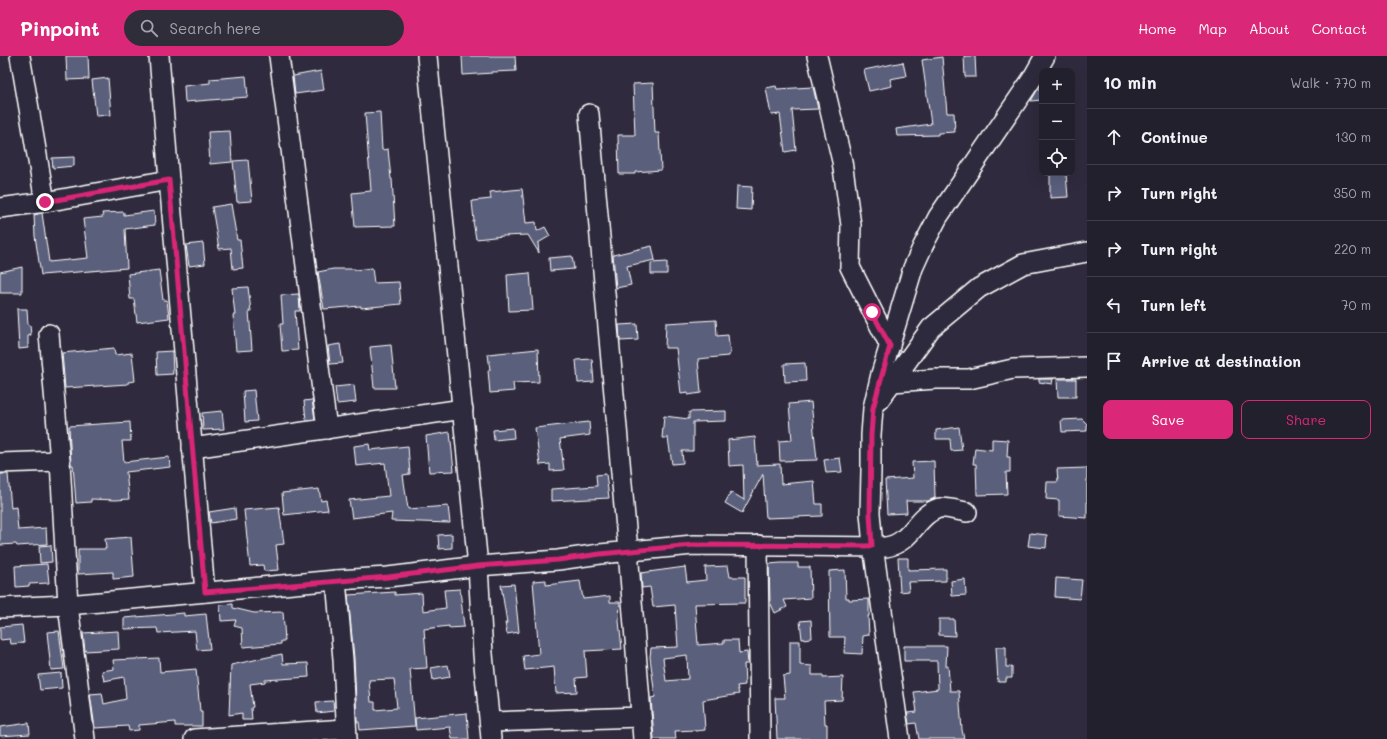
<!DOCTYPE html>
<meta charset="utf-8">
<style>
body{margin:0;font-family:Mali,sans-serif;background:#2f2d3a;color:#f1f3f6}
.controls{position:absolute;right:12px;top:12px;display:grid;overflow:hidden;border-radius:8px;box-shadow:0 4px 16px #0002}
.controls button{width:36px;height:36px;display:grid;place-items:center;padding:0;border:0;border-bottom:1px solid #403e4a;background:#23202e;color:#f1f3f6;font:20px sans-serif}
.stop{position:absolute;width:12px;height:12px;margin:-9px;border:3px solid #db2777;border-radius:50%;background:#fff}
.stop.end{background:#db2777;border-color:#fff;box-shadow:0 1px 4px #0008}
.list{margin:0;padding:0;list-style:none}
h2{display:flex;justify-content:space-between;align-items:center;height:52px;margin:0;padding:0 16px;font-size:17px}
h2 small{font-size:13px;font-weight:400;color:#a3a3aa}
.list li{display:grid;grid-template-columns:26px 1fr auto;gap:12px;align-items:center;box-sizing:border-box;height:56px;padding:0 16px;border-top:1px solid #403e4a}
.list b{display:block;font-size:15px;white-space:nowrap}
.list em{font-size:13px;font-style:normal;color:#a3a3aa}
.actions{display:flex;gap:8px;padding:12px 16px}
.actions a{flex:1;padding:9px 0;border:1px solid #db2777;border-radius:8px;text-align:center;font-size:14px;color:#db2777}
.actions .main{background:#db2777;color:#fff}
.icon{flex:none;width:22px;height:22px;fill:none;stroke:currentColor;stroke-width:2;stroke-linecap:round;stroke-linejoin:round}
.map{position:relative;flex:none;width:1087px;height:683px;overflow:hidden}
header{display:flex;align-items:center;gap:24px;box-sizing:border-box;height:56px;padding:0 20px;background:#db2777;color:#fff}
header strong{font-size:19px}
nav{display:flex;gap:22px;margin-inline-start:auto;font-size:14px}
.search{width:280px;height:36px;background:#2f2d3a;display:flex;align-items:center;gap:10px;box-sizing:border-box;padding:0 14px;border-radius:22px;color:#a3a3aa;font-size:15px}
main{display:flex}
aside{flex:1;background:#23202e}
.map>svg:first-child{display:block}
.building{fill:#5a5e7b;stroke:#fff;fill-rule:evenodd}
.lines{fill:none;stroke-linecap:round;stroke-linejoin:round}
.minor-casing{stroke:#fff;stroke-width:22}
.minor{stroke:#2f2a3d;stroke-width:19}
.route{stroke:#db2777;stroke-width:5}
</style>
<header>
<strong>Pinpoint</strong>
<div class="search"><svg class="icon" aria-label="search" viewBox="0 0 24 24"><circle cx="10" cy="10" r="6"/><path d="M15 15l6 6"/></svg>Search here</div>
<nav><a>Home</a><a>Map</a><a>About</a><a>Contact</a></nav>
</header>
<main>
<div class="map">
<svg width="1087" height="683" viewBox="0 0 1087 683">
<rect width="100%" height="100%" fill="#2f2a3d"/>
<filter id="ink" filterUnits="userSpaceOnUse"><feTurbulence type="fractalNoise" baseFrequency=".025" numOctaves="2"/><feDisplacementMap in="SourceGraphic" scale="8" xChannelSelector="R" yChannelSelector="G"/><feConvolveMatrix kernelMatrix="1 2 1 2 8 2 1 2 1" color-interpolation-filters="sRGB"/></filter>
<g filter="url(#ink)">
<g class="building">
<path d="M 66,0 L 88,0 L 89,23 L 67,24 Z"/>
<path d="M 462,0 L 515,0 L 516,15 L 492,16 L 492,17 L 463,19 Z"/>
<path d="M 964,0 L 975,0 L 976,21 L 965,21 Z"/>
<path d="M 942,1 L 947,57 L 954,57 L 955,76 L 938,77 L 938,79 L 897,80 L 896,73 L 931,68 L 922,4 Z"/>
<path d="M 903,6 L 906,20 L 890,23 L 892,30 L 869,35 L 864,14 Z"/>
<path d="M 321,15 L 324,34 L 295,38 L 293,20 Z"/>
<path d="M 246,20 L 248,41 L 185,46 L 184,30 L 210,27 L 210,23 Z"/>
<path d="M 108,22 L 111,59 L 96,60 L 92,24 Z"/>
<path d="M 653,27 L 655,77 L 659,77 L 661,114 L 635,116 L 635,118 L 619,118 L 618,79 L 635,79 L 633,28 Z"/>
<path d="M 776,30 L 777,33 L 813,31 L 818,53 L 792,54 L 796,94 L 785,96 L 780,58 L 771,59 L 766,32 Z"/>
<path d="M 1038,33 L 1042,33 L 1042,44 L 1031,45 Z"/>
<path d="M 380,56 L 382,94 L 388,93 L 391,123 L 392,123 L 395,170 L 355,171 L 352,137 L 371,135 L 365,57 Z"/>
<path d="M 230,75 L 232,106 L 210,108 L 208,76 Z"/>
<path d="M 74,101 L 74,110 L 53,112 L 52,102 Z"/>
<path d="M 248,104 L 252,145 L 237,146 L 233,105 Z"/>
<path d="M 1050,117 L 1066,117 L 1068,141 L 1050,142 Z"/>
<path d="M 737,130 L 752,131 L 751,154 L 736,153 Z"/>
<path d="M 522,133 L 526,167 L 536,166 L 537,175 L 545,171 L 550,180 L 538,187 L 539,197 L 528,179 L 503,180 L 476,183 L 473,165 L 474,165 L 472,145 L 491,143 L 490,136 Z"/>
<path d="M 231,148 L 237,184 L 240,184 L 243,212 L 233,213 L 231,192 L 219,193 L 212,151 Z"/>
<path d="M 154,155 L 155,169 L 125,173 L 127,212 L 41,219 L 35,180 L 34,159 L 42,157 L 49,206 L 88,202 L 83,163 L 103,161 L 102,157 L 124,156 L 124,159 Z"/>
<path d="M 203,187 L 205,208 L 189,210 L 186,189 Z"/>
<path d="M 652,190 L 655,204 L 627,210 L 631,229 L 616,232 L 613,199 Z"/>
<path d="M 572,200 L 574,213 L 550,215 L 549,202 Z"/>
<path d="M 667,206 L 667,218 L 651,218 L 651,207 Z"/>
<path d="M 22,211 L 22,237 L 0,237 L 0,216 Z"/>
<path d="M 372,212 L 374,227 L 399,226 L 401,248 L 361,252 L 361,250 L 324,253 L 318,216 L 333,213 L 355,213 L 355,214 Z"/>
<path d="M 159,214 L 163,244 L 167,244 L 169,262 L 137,266 L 134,243 L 130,243 L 128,218 Z"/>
<path d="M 530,217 L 533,254 L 509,255 L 507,219 Z"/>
<path d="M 248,231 L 251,255 L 249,255 L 252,294 L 236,295 L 233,259 L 235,259 L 232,232 Z"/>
<path d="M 299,238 L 300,255 L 295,255 L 298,294 L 282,295 L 280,268 L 283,268 L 281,239 Z"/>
<path d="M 17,253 L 27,253 L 28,269 L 30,269 L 31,279 L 28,280 L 28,292 L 19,293 Z"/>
<path d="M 716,264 L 717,280 L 728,279 L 730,298 L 728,299 L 728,300 L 698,303 L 701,337 L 688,339 L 688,337 L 681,338 L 676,292 L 665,292 L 666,267 Z"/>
<path d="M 637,268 L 638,284 L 620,285 L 619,269 Z"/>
<path d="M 340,288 L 343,307 L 330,308 L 328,290 Z"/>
<path d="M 391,289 L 395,332 L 374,332 L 370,291 Z"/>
<path d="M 114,292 L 115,299 L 132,297 L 135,325 L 128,326 L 128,328 L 65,332 L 62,297 Z"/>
<path d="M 538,293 L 539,326 L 513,327 L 514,335 L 490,337 L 488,314 L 490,314 L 488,298 Z"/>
<path d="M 172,295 L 173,318 L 157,319 L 156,296 Z"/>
<path d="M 592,303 L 594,326 L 578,327 L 576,304 Z"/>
<path d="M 805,307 L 806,325 L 785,326 L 784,308 Z"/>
<path d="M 1039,323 L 1053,323 L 1052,328 L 1039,326 Z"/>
<path d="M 1057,323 L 1076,323 L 1076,341 L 1058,341 Z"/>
<path d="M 354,329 L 356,346 L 337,348 L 335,331 Z"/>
<path d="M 254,334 L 257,365 L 245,366 L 243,335 Z"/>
<path d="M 312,344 L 315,363 L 306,364 L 304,345 Z"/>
<path d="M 811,346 L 817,404 L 780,405 L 779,385 L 792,384 L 789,348 Z"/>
<path d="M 222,355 L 224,373 L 203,374 L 202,357 Z"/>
<path d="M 726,355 L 726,365 L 693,366 L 693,395 L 682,395 L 683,407 L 672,408 L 668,382 L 662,382 L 664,360 L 689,363 L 689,356 Z"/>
<path d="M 1082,363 L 1087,368 L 1087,375 L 1062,376 L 1061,364 Z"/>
<path d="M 130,366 L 131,385 L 122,385 L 124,406 L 169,401 L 170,411 L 126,416 L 129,443 L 116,444 L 91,443 L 91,446 L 76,447 L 73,409 L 71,409 L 69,370 Z"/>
<path d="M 589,366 L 590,379 L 560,383 L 564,414 L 550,415 L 550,408 L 540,409 L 535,372 Z"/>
<path d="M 959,371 L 962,394 L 951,395 L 950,383 L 936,383 L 936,374 Z"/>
<path d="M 513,372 L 514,382 L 494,384 L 493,374 Z"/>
<path d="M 450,376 L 454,415 L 429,416 L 426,380 Z"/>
<path d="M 755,381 L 757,409 L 780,408 L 781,428 L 814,425 L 816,448 L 822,448 L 822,460 L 766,462 L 763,418 L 742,457 L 725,447 L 731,436 L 744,444 L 743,409 L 729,410 L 728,384 Z"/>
<path d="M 992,383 L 1008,384 L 1007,401 L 1010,401 L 1010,416 L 1006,416 L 1007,438 L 977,439 L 976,408 L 973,408 L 975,392 L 992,394 Z"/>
<path d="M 369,388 L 370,394 L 408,390 L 410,418 L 403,419 L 408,453 L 448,450 L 450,467 L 391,465 L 392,457 L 352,462 L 349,444 L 389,440 L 385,407 L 356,410 L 354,390 Z"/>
<path d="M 840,402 L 842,416 L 826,417 L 824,404 Z"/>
<path d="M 934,405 L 935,442 L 928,445 L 906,445 L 907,457 L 887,458 L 885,424 L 913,422 L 912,406 Z"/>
<path d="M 1087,412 L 1087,462 L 1059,460 L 1059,444 L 1046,443 L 1047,426 L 1058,426 L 1057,413 Z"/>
<path d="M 0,418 L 8,418 L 11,452 L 16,451 L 18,474 L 46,472 L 47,488 L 17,490 L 16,488 L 0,489 Z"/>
<path d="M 606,418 L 609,442 L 551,445 L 551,433 L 597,430 L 596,419 Z"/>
<path d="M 319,433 L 321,445 L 326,444 L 328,454 L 284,459 L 282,437 Z"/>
<path d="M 279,451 L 284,488 L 276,489 L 279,514 L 264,515 L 263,509 L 250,510 L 244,454 Z"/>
<path d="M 235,452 L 236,463 L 211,467 L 209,456 Z"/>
<path d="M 1030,477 L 1047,479 L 1046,492 L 1028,490 Z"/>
<path d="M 452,478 L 452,492 L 439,493 L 438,479 Z"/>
<path d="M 131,481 L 134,521 L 113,523 L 113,516 L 78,518 L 78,493 L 106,493 L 105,483 Z"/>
<path d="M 51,489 L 52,506 L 40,507 L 39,490 Z"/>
<path d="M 898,502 L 908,502 L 908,514 L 946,513 L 946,525 L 908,526 L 909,535 L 900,536 Z"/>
<path d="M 781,507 L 798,507 L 798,511 L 810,511 L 811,542 L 784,544 L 787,551 L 775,557 L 770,546 L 769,508 Z"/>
<path d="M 47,508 L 49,527 L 29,528 L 29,530 L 16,531 L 15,510 Z"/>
<path d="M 728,510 L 730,521 L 745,521 L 745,547 L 695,548 L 698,589 L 724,587 L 724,584 L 738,584 L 739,597 L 747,596 L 748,608 L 744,608 L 745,629 L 737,630 L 739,638 L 703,644 L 705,674 L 695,675 L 695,674 L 675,675 L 676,683 L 654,683 L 651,642 L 655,641 L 650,601 L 651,592 L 678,591 L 675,549 L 653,551 L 650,531 L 642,532 L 641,517 L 685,511 L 687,526 L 706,524 L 705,511 ZM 687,599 L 688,623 L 666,625 L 663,602 Z"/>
<path d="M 845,514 L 846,542 L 849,542 L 849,544 L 869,543 L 869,560 L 868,560 L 869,579 L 863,580 L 862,598 L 844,597 L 845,581 L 830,581 L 829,515 Z"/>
<path d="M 1056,522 L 1082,524 L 1080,543 L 1055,541 Z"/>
<path d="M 965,523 L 966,539 L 952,540 L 951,525 Z"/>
<path d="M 546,524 L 546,529 L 580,525 L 583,543 L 610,540 L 610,546 L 620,546 L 619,565 L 622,593 L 585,595 L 587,621 L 576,622 L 577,636 L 556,637 L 554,611 L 525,614 L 523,600 L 539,598 L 533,525 Z"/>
<path d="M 514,528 L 519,576 L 507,578 L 505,567 L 507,567 L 501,529 Z"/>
<path d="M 460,533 L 464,571 L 449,572 L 449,570 L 424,573 L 427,612 L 410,613 L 415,670 L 360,674 L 359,666 L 357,666 L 354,602 L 348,539 L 395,536 L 395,539 L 422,537 L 423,555 L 446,552 L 444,534 ZM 394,623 L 397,652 L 375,654 L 375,646 L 371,646 L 369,624 Z"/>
<path d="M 233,548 L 233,552 L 254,557 L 283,556 L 285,585 L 281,585 L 281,588 L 243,591 L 242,572 L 234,570 L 236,564 L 221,565 L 220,549 Z"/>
<path d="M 184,557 L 184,560 L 206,558 L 210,593 L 197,594 L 195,575 L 158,577 L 157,572 L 124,573 L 124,562 Z"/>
<path d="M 939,563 L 954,563 L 955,580 L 939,579 Z"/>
<path d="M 811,564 L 812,582 L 802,583 L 800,565 Z"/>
<path d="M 22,569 L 24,587 L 11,588 L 10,583 L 0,584 L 0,571 Z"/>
<path d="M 59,575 L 64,613 L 51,614 L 47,576 Z"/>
<path d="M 118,575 L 119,593 L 85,595 L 83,577 Z"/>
<path d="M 790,585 L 800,585 L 800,609 L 812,610 L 812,619 L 823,619 L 823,622 L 843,621 L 842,644 L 824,645 L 825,668 L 827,668 L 827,683 L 777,683 L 775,642 L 785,642 L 783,620 L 790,619 Z"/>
<path d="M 904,590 L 947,590 L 946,610 L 948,610 L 950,635 L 959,635 L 962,674 L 964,683 L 919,683 L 916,667 L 909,668 L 907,657 L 917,656 L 914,636 L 938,633 L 937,605 L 904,605 Z"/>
<path d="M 996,591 L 1006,591 L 1006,611 L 1012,611 L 1012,622 L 1006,622 L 1006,626 L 998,626 Z"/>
<path d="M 282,598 L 283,608 L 308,607 L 309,621 L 265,624 L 265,626 L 250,628 L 253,651 L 251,652 L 252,664 L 242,664 L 242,657 L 229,659 L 231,609 Z"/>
<path d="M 159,602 L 160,616 L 196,613 L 200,655 L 202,655 L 202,670 L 175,670 L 175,666 L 139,669 L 139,674 L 129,675 L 128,670 L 95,672 L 90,638 L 102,637 L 104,648 L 126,643 L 124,621 L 104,625 L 102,615 L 114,613 L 113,604 Z"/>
<path d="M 448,609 L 450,621 L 433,624 L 431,612 Z"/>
<path d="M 61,617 L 62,632 L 40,634 L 38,619 Z"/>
<path d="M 333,645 L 334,655 L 317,657 L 316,646 Z"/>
<path d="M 467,657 L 469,683 L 452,683 L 450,671 L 416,674 L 415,662 Z"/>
<path d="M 29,667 L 30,678 L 0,680 L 0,671 Z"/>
</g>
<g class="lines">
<g class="minor-casing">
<g id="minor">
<path d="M 20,0 L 45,146"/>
<path d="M 279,0 L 327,373"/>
<path d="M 427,0 L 478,510 L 483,598 L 491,683"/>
<path d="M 817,0 L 842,105 L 851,169 L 850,211 L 890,290"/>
<path d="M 589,58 L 628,495 L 643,683"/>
<path d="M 169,124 L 205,536"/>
<path d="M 0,152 L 45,146 L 169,124 L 159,0"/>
<path d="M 49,278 L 60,405 L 68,549 L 85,683"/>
<path d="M 892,326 L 936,323 L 969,323 L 1013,313 L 1087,311"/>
<path d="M 879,344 L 931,272 L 979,232 L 1023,208 L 1087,196"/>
<path d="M 192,392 L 463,353"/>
<path d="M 0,407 L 60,405"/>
<path d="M 758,489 L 760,683"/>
<path d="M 336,524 L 343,603 L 347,683"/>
<path d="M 0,552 L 68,549 L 336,524 L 388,521 L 478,510 L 558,504 L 600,498 L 693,489 L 886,491 C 912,487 916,459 939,452 C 945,451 960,455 967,456"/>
<path d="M 490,666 L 641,661"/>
<path d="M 194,683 L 346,673"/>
<path d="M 900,683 L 873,490 L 870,457 L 871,415 L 871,379 L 873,352 L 881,318 L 913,212 L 923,190 L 938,161 L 1032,23 L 1045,0"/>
</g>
</g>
<use href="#minor" class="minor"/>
</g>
</g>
<g class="lines" filter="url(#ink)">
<path class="route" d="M 45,146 L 169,124 L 205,536 L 388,521 L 478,510 L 558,504 L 600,498 L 693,489 L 872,490 L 870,457 L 871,379 L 873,352 L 890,290 L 872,256"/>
</g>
</svg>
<div class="controls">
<button>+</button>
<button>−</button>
<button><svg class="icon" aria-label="locate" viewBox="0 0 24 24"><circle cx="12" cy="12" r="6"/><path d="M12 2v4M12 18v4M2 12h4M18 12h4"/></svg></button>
</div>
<div class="stop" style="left:872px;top:256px"></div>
<div class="stop end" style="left:45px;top:146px"></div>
</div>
<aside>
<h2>10 min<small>Walk · 770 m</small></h2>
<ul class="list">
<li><svg class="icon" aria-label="ahead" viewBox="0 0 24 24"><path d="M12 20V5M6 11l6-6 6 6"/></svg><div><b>Continue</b></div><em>130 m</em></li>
<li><svg class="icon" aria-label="right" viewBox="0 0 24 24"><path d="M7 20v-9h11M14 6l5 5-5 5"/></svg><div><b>Turn right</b></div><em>350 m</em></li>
<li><svg class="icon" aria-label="right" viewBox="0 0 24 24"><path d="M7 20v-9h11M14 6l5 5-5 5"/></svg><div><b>Turn right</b></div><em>220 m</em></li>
<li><svg class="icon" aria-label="left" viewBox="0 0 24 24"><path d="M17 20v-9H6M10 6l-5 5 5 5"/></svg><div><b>Turn left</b></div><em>70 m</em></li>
<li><svg class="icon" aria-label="arrive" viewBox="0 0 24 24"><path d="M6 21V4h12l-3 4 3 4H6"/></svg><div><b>Arrive at destination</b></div></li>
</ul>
<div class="actions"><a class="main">Save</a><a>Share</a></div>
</aside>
</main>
